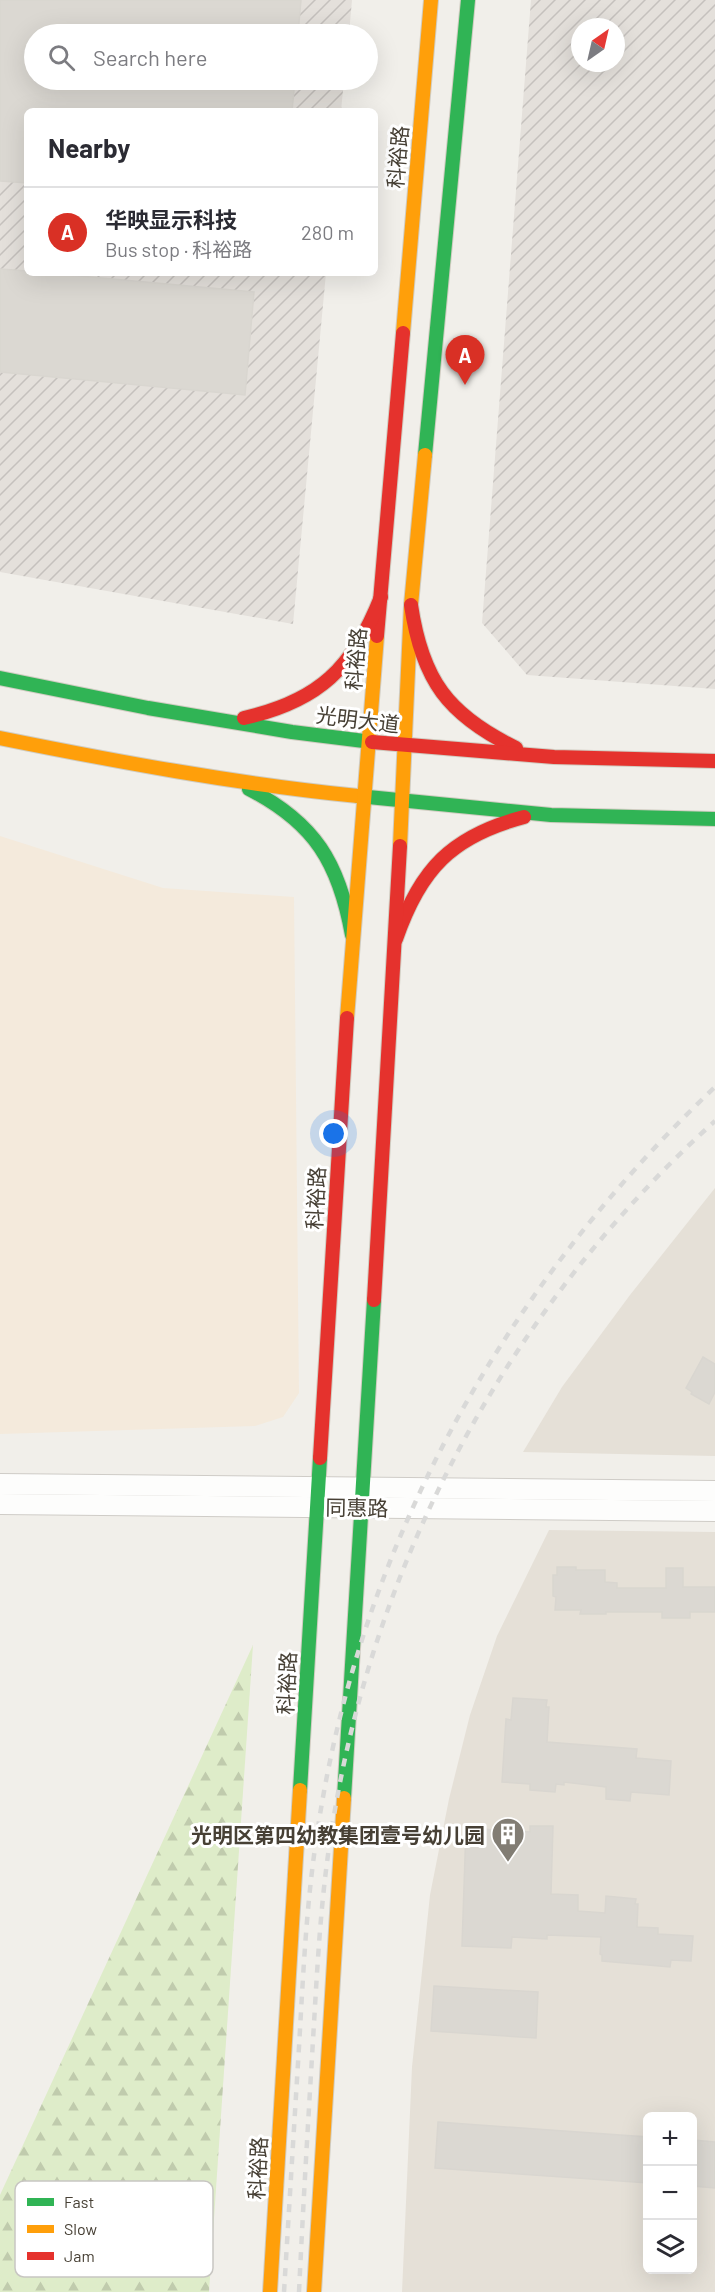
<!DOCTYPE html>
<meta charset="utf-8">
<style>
body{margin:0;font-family:Barlow,"Noto Sans SC",sans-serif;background:#f7f7f7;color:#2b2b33}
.controls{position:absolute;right:18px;bottom:18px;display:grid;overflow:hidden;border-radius:9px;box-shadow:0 6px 24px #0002}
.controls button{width:54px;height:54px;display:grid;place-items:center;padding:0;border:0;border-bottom:2px solid #e1e1e2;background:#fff;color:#2b2b33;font:30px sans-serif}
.compass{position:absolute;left:571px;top:18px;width:54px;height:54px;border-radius:50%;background:#fff;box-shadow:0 6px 24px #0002;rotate:34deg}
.you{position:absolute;left:334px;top:1134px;width:21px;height:21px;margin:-15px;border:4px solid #fff;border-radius:50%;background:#1a73e8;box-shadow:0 0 0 9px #1a73e833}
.badge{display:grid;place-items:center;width:39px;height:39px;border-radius:50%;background:#d93025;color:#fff;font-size:20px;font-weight:700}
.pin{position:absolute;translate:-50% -50px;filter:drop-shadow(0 2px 3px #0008)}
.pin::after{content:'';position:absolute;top:32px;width:21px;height:18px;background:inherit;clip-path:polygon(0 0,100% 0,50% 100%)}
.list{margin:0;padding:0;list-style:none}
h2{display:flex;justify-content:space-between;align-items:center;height:78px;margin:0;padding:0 24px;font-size:26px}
h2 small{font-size:20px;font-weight:400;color:#7c7c81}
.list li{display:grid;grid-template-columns:39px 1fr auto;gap:18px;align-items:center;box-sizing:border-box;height:90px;padding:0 24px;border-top:2px solid #e1e1e2}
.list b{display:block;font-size:22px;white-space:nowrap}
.list p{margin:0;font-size:20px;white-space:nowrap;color:#7c7c81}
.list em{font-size:20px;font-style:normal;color:#7c7c81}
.icon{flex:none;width:33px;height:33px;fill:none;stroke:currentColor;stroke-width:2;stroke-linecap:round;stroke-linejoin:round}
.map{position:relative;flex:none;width:715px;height:2292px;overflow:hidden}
.search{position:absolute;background:#fff;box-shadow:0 6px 24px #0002;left:24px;top:24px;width:354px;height:66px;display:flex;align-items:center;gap:15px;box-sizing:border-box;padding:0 21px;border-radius:33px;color:#7c7c81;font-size:22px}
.panel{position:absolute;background:#fff;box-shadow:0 6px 24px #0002;left:24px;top:108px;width:354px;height:168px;border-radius:9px}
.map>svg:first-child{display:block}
.residential{fill:#e5e0d7;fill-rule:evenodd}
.commercial{fill:#f4eadc}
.industrial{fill:url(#industrial-furrows);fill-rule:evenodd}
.forest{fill:url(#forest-firs)}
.building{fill:#dbd8d2;stroke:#d9d6d0;stroke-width:1.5}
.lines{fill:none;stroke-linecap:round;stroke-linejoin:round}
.street-casing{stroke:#cfccc7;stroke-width:22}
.fast-casing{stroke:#d0ccc1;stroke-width:16}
.slow-casing{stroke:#d0ccc1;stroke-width:16}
.jam-casing{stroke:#d0ccc1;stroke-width:16}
.street{stroke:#fdfdfc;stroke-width:20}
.fast{stroke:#30b455;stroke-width:14}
.slow{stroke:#ff9f0a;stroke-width:14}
.jam{stroke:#e5322d;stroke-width:14}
.rail{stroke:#d9d9d8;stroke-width:4.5;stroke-dasharray:8 8;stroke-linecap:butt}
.labels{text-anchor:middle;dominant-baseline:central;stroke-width:6;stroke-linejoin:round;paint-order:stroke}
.street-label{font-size:21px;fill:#474035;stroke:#fff}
.poi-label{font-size:21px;font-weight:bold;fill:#474035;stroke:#fff;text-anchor:end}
.key{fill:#fff;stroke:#c8c6c2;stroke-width:1.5}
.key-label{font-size:16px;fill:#474035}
</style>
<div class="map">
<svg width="715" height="2292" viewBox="0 0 715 2292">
<defs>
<pattern id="industrial-furrows" width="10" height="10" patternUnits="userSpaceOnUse" patternTransform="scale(1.5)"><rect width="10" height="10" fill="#e4e0db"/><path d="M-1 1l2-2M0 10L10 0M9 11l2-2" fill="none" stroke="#c5c1bd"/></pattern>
<pattern id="forest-firs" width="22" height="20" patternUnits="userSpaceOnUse" patternTransform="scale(1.5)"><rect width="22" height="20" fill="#deecc9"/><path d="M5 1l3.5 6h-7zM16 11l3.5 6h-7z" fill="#c0cbad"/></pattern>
</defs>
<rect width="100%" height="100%" fill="#f1efea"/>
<g class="residential">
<path d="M 715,1188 L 715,1456 L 523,1452 L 562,1387 L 630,1295 Z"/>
<path d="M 549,1530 L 715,1532 L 715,2292 L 402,2292 L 412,2067 L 430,1895 L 449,1799 L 470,1715 L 497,1636 ZM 648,2116 L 692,2116 L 692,2270 L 648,2270 Z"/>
</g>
<path class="commercial" d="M 0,836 L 163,888 L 294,897 L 299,1393 L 283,1417 L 255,1426 L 0,1434 Z"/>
<g class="industrial">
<path d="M 0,0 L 352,0 L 349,34 L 34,34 L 34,80 L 344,80 L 341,111 L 27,111 L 27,273 L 326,273 L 293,624 L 0,572 Z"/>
<path d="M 531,0 L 715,0 L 715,689 L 527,675 L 482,623 ZM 580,27 L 616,27 L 616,63 L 580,63 Z"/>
</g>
<path class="forest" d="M 253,1645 L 209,2292 L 0,2292 L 0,2195 Z"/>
<g class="building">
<path d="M 0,0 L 301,0 L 298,34 L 34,34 L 34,80 L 295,80 L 292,111 L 27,111 L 27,183 L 0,181 Z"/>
<path d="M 0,269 L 27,271 L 27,273 L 47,273 L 254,292 L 245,395 L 0,372 Z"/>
<path d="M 703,1357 L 715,1364 L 715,1392 L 709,1404 L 691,1394 L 692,1392 L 686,1388 Z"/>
<path d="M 557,1567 L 576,1567 L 576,1570 L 605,1570 L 605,1582 L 617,1583 L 617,1588 L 666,1588 L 666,1568 L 683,1568 L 683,1587 L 715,1587 L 715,1612 L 690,1612 L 690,1618 L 662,1618 L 662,1612 L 606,1612 L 606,1614 L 580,1614 L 581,1610 L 555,1610 L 556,1597 L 553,1596 L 553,1575 L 557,1575 Z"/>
<path d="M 513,1698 L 547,1700 L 546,1707 L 549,1707 L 547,1742 L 637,1749 L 636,1758 L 671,1761 L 669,1795 L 631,1792 L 630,1801 L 606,1799 L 606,1787 L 564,1782 L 564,1785 L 556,1784 L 555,1792 L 530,1790 L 530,1784 L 502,1782 L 506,1719 L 511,1720 Z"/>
<path d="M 530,1826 L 553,1826 L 551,1894 L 578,1895 L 578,1911 L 605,1913 L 606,1896 L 636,1899 L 635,1904 L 638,1904 L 637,1927 L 658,1928 L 658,1934 L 693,1936 L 691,1961 L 671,1960 L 670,1967 L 602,1961 L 602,1955 L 600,1954 L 601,1937 L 547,1935 L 547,1939 L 512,1937 L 511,1948 L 462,1946 L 466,1828 L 530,1832 Z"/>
<path d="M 434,1986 L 538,1992 L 536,2038 L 431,2031 Z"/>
<path d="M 438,2122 L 648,2137 L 648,2183 L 435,2168 Z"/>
<path d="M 693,2140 L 715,2142 L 715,2188 L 693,2186 Z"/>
</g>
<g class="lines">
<g class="street-casing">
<g id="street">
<path d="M 0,1484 L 715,1491"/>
<path d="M 0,1504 L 715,1511"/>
</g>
</g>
<g class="fast-casing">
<g id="fast">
<path d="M 425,455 L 468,0"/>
<path d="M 0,678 L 148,708 L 292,732 L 372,742"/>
<path d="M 249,789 C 315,823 339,863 352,935"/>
<path d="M 358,796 L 551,815 L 715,819"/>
<path d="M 300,1790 L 320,1458"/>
<path d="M 344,1798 L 374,1300"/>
</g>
</g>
<g class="slow-casing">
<g id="slow">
<path d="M 403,333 L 431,0"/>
<path d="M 0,738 C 119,762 237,784 358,796"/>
<path d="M 400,846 L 411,605 L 425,455"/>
<path d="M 347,1018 L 377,636"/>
<path d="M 270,2292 L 300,1790"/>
<path d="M 314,2292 L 344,1798"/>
</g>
</g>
<g class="jam-casing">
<g id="jam">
<path d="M 411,605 C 422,680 448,715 516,748"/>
<path d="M 377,636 L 403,333"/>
<path d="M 244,718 C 319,701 353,668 381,597"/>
<path d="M 372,742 L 554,757 L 715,761"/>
<path d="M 396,939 C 420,869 452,836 524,817"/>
<path d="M 374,1300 L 400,846"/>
<path d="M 320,1458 L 347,1018"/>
</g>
</g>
<use href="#street" class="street"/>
<use href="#fast" class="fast"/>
<use href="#slow" class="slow"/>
<use href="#jam" class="jam"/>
<g class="rail">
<path d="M 284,2292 C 289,2210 294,2128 299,2047 C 303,1978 306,1909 316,1841 C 357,1549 502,1289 715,1087"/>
<path d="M 299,2292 C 303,2208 308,2124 313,2040 C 317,1974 320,1907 330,1841 C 370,1565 508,1308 715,1121"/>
</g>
</g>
<defs>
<g id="building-pin" transform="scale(1.725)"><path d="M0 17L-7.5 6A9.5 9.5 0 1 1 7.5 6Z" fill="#827d74" stroke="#fff"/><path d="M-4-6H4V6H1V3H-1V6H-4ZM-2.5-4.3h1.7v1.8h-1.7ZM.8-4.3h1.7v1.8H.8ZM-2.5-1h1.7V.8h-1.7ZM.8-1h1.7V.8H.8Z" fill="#fff"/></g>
</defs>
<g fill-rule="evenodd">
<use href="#building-pin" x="508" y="1834"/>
</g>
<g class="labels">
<g class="street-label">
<text transform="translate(397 157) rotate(-85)">科裕路</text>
<text transform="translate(355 659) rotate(-85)">科裕路</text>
<text transform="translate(358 719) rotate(7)">光明大道</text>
<text transform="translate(315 1198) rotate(-87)">科裕路</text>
<text transform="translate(357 1507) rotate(1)">同惠路</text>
<text transform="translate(286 1683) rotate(-87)">科裕路</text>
<text transform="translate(257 2168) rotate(-87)">科裕路</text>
</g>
<g class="poi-label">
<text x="485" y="1834">光明区第四幼教集团壹号幼儿园</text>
</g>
</g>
<rect x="15" y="2181" width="198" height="96" rx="9" class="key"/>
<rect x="27" y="2198" width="27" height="8" fill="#30b455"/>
<rect x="27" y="2225" width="27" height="8" fill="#ff9f0a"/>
<rect x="27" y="2252" width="27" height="8" fill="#e5322d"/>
<g class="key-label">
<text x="64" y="2208">Fast</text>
<text x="64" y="2235">Slow</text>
<text x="64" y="2262">Jam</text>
</g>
</svg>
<div class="controls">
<button>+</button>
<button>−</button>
<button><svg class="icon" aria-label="layers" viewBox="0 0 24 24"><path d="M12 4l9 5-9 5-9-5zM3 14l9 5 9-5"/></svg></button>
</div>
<svg class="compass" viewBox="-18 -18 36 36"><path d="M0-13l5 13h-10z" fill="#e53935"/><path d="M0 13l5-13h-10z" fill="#7c7c81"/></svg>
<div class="you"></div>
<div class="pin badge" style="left:465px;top:385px">A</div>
<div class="search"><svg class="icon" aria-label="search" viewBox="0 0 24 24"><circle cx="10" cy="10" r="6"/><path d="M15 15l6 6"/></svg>Search here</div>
<section class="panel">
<h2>Nearby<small></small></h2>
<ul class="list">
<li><span class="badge">A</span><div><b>华映显示科技</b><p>Bus stop · 科裕路</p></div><em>280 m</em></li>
</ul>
</section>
</div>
